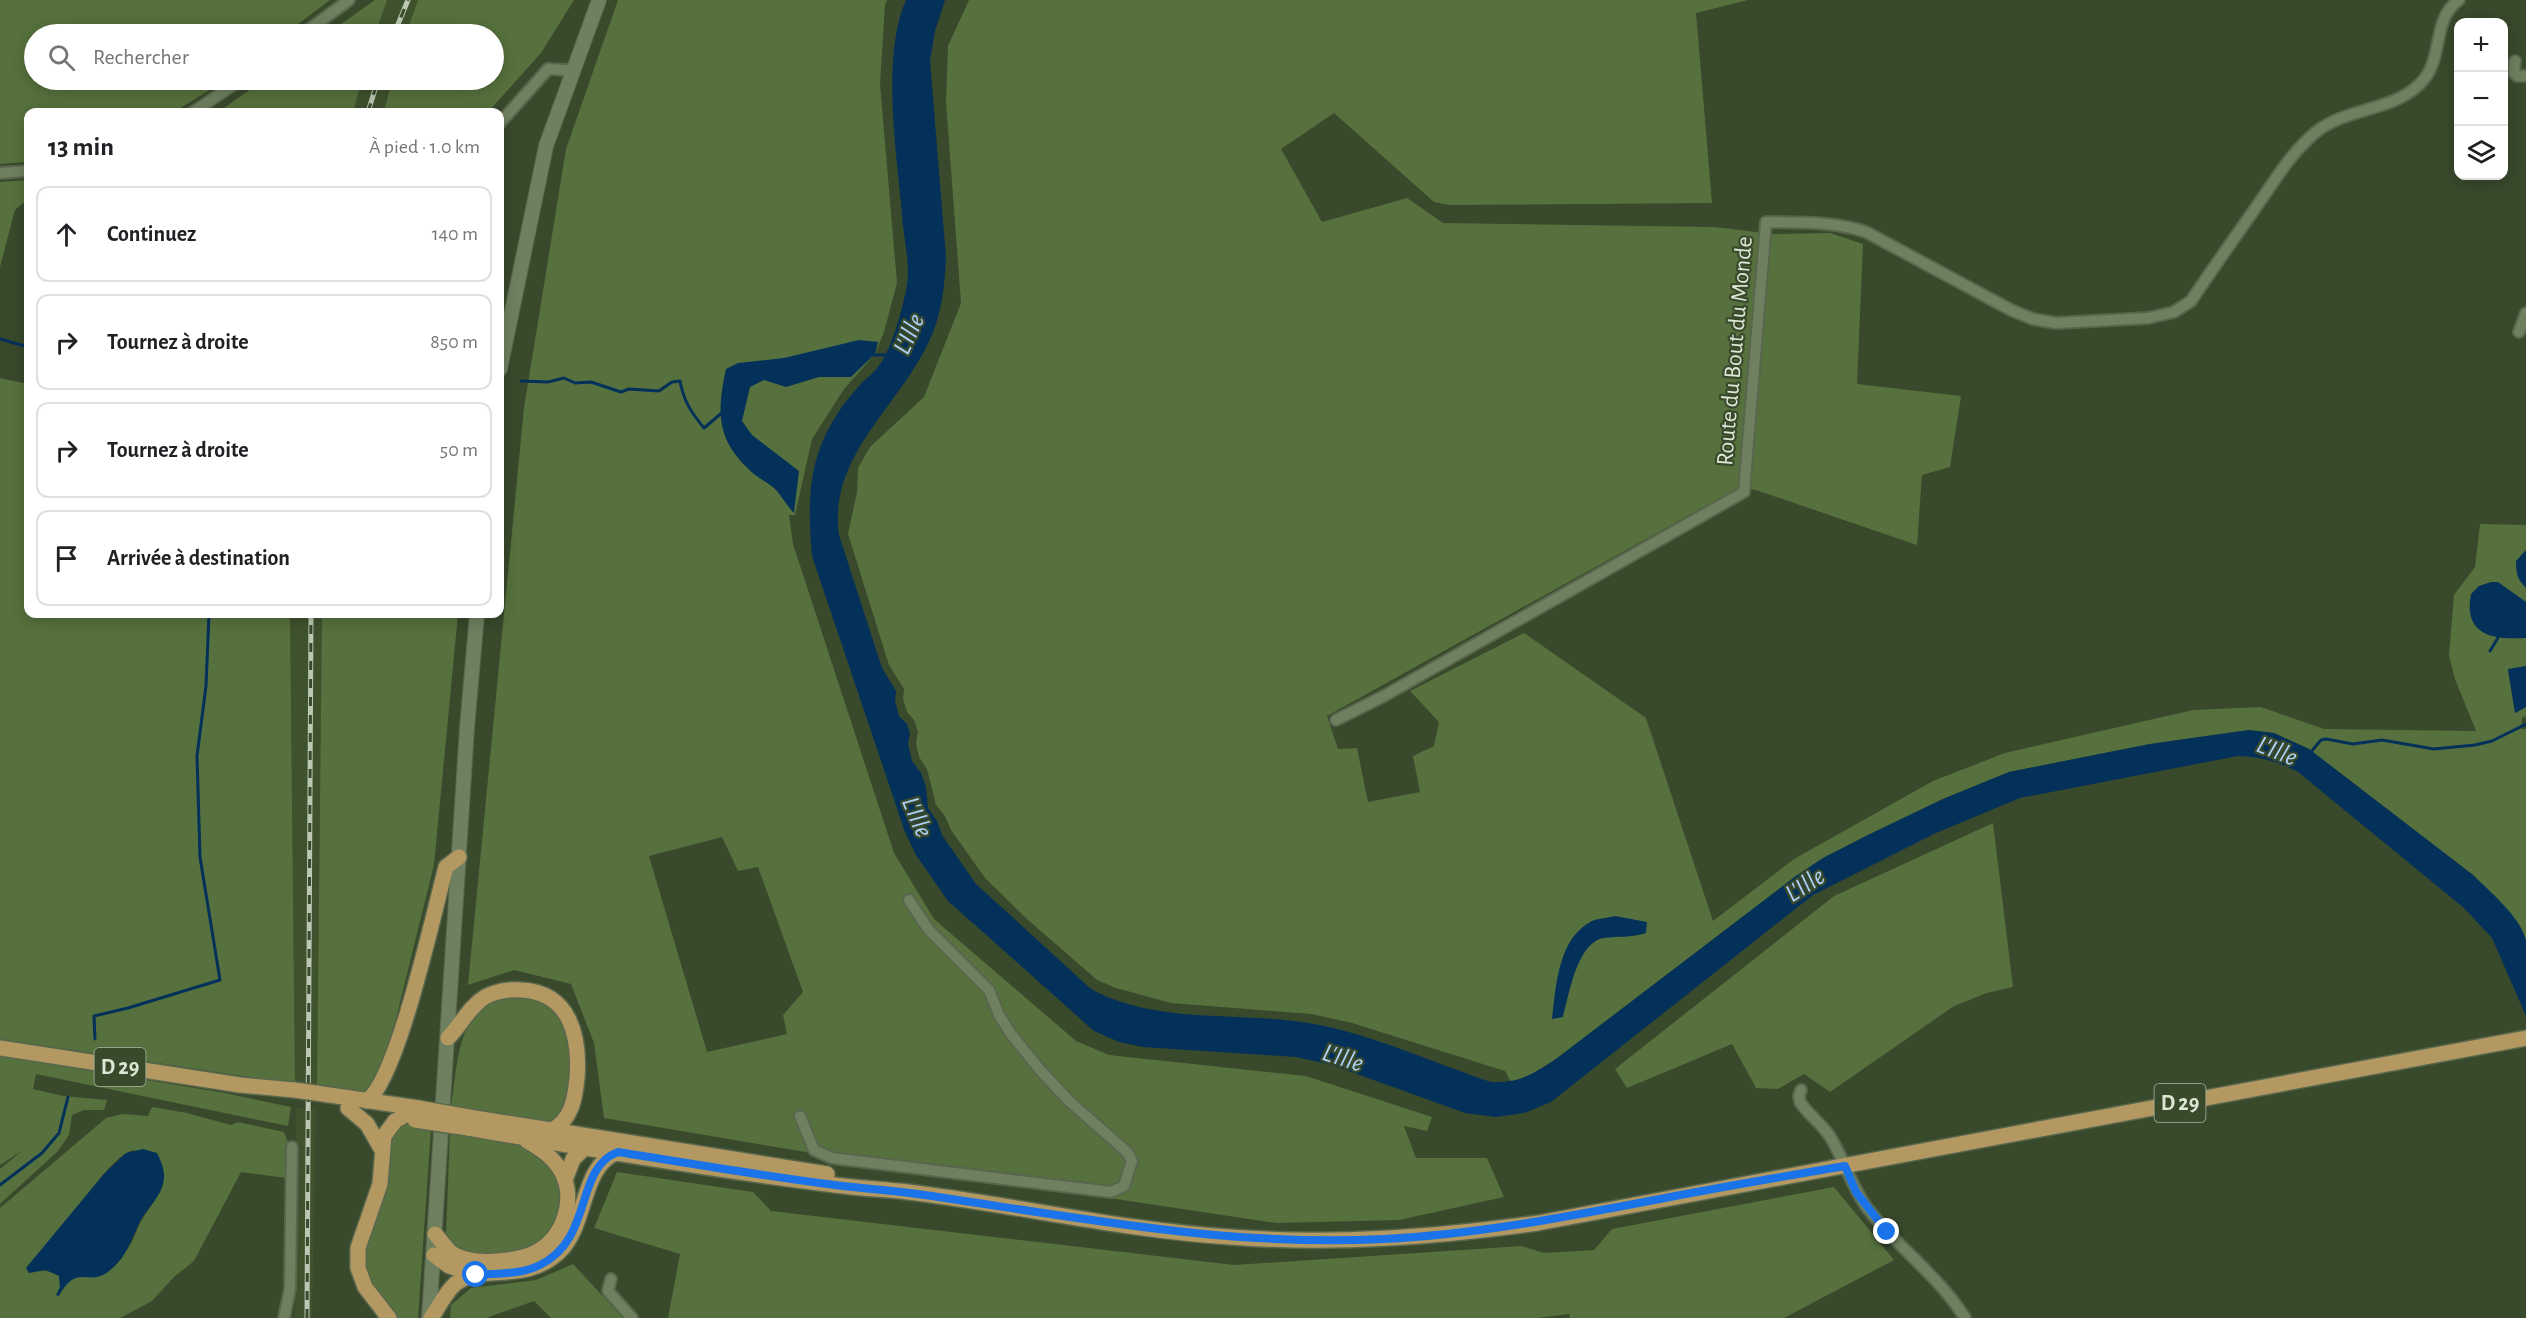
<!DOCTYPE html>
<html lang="fr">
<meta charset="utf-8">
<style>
body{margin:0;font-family:"Alegreya Sans",sans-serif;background:#f2f2f2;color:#202124}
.controls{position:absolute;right:18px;top:18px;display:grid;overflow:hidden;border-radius:12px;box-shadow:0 3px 15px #0003}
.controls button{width:54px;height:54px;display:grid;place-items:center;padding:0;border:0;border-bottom:2px solid #e0e0e0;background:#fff;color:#202124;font:30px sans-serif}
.stop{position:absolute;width:18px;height:18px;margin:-14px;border:4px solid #1a73e8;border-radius:50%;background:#fff}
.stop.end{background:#1a73e8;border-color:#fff;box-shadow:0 2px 6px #0008}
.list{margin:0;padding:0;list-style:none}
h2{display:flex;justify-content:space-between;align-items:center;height:78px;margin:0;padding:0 24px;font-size:26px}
h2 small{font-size:20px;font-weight:400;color:#757577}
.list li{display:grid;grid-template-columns:39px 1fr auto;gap:18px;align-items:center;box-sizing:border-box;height:96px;margin:0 12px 12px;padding:0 12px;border:2px solid #e0e0e0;border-radius:12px}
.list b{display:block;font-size:22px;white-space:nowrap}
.list em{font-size:20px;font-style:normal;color:#757577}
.icon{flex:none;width:33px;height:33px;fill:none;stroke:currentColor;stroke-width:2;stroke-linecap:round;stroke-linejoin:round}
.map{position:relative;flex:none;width:2526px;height:1318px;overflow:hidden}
.search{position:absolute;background:#fff;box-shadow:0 3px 15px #0003;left:24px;top:24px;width:480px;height:66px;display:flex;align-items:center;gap:15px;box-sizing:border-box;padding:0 21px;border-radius:33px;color:#757577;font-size:22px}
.panel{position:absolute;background:#fff;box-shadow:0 3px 15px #0003;left:24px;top:108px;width:480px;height:510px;border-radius:12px}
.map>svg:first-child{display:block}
.built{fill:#3f522e}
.green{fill:#56713d;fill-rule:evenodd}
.water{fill:#04315a}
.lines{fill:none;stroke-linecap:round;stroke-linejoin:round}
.stream{stroke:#04315a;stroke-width:3}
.street-casing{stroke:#58664d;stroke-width:14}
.secondary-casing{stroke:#58664d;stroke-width:16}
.primary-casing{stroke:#58664d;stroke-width:18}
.street{stroke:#6e8060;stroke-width:10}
.secondary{stroke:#6e8060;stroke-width:14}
.primary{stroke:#b39961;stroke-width:15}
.rail-casing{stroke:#bcc7b3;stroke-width:5}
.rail{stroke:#39492c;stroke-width:3;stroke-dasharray:9;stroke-linecap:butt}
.primary-bridge-casing{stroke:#58664d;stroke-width:18;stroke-linecap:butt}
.primary-bridge{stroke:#b39961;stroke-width:15}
.route{stroke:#1a73e8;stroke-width:8}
.labels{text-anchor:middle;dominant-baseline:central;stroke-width:4.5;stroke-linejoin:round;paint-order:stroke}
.shield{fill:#39492c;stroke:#abb7a2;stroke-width:1.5}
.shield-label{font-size:22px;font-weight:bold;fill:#dce6d5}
.street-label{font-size:24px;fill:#dce6d5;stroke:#39492c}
.water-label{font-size:26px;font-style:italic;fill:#aed3fc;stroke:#39492c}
</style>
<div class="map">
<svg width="2526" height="1318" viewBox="0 0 2526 1318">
<rect width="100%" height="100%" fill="#39492c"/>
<g class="built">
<path d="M 387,0 L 418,0 L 406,34 L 375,34 Z"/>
<path d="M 362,80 L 392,80 L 384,112 L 353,112 Z"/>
<path d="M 290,614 L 322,614 L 317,1087 L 295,1084 Z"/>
<path d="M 296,1107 L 316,1110 L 312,1318 L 295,1318 Z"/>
</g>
<g class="green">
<path d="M 0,0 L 330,0 L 285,34 L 34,34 L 34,80 L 226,80 L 174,112 L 28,112 L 28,162 L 0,164 Z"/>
<path d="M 375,0 L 387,0 L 375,34 L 327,34 Z"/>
<path d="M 418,0 L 574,0 L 541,53 L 488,112 L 384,112 L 392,80 L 494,80 L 494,34 L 406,34 Z"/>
<path d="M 618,0 L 887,0 L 885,5 L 880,84 L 897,283 L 884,332 L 875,354 L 844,389 L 812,439 L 795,515 L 789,515 L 793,544 L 894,853 L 934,919 L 1076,1041 L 1109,1055 L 1306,1076 L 1432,1117 L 1427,1131 L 1404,1126 L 1416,1158 L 1487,1158 L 1504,1197 L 1399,1220 L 1276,1223 L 817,1154 L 604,1118 L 594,1043 L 571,984 L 514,970 L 468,985 L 524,408 L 566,149 ZM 722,837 L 738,871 L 758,867 L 803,992 L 783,1015 L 787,1034 L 707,1052 L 649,856 Z"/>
<path d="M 969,0 L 1748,0 L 1696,13 L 1712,203 L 1450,205 L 1434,202 L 1334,113 L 1281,149 L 1322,222 L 1407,198 L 1443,223 L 1714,227 L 1773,234 L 1830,233 L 1863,244 L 1857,384 L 1961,396 L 1950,467 L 1922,475 L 1917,545 L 1756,490 L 1738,488 L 1327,716 L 1338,749 L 1357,748 L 1368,802 L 1420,792 L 1413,756 L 1434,746 L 1439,722 L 1410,691 L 1524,633 L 1646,718 L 1713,921 L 1794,859 L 1933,781 L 2005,753 L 2193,710 L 2261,707 L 2324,729 L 2476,731 L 2455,679 L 2449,655 L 2454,595 L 2475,567 L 2480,524 L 2526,525 L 2526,666 L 2508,670 L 2515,713 L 2526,707 L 2526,716 L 2522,718 L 2521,729 L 2526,729 L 2526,940 L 2512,915 L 2473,875 L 2309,749 L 2274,733 L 2249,730 L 2150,744 L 2009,772 L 1943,799 L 1868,835 L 1823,858 L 1796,876 L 1556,1059 L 1529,1076 L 1511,1082 L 1505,1071 L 1352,1023 L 1311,1014 L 1171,1003 L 1116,988 L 1097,980 L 1027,919 L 985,878 L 951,830 L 945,816 L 936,805 L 927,769 L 919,757 L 916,743 L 918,732 L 914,720 L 907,712 L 903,699 L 904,689 L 889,665 L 848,534 L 857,492 L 858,468 L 870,447 L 924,397 L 961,303 L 946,102 L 948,46 Z"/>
<path d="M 264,80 L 362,80 L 353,112 L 218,112 Z"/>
<path d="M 28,180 L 28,199 L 15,210 L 0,267 L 0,182 Z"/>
<path d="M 0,378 L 28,384 L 28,614 L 290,614 L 295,1084 L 0,1039 Z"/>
<path d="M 322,614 L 458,614 L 434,865 L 384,1067 L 367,1091 L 355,1093 L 317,1087 Z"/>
<path d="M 1993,823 L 2013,987 L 1987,993 L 1954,1006 L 1830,1092 L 1804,1074 L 1778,1089 L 1756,1088 L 1732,1044 L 1627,1088 L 1615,1069 L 1834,896 Z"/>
<path d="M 518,997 C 532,998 543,999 553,1008 C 573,1027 577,1089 563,1112 C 559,1118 553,1120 547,1122 L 451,1106 C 457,1072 456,1015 495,1000 C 502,998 511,998 518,997 Z"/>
<path d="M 0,1056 L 225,1093 L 291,1107 L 288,1126 L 36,1074 L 33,1089 L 63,1096 L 107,1100 L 104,1110 L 84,1110 L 72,1115 L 69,1135 L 57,1152 L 0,1204 L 0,1169 L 23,1150 L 0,1165 Z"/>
<path d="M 152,1107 L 187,1113 L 231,1125 L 238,1122 L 284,1132 L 288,1142 L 287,1178 L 241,1172 L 194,1261 L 174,1277 L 152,1301 L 120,1318 L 0,1318 L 0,1208 L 106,1118 L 122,1114 L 148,1116 ZM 133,1150 L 161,1162 L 164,1176 L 160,1192 L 140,1223 L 132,1242 L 121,1259 L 107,1273 L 92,1277 L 78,1276 L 70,1280 L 64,1287 L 60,1287 L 59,1276 C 48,1270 42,1270 29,1272 L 26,1268 C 44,1246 63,1225 81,1203 C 94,1187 113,1157 133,1150 Z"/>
<path d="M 407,1123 L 431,1128 L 418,1318 L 396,1318 C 388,1307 369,1288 366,1276 C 358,1245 376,1220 386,1191 C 391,1173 389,1154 391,1135 L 399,1126 Z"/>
<path d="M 450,1131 C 475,1135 525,1138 543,1156 C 555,1168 561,1186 561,1202 C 561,1257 493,1261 453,1249 L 446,1235 Z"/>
<path d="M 617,1172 L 753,1192 L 771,1211 L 1234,1265 L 1522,1246 L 1544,1253 L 1594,1250 L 1612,1229 L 1834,1187 L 1894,1260 L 1784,1318 L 1570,1318 L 1569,1314 L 1538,1318 L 668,1318 L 680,1254 L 594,1228 Z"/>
<path d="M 573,1264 L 623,1318 L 551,1318 L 534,1301 L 486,1318 L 450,1318 L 451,1305 L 471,1288 L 536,1280 Z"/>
</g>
<g class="water">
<path d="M 906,0 L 945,0 L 935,31 L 930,61 L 946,257 C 945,280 943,302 936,324 C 911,399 827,450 839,535 L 882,668 L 896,691 L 895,701 L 899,716 L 907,724 L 910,733 L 908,744 L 912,761 L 921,773 L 926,787 L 928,808 L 937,821 L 942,835 L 976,884 L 1091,989 C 1157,1025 1236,1011 1309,1023 C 1372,1034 1431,1062 1491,1082 C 1520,1083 1533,1074 1556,1059 L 1796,876 L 1823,858 L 1868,835 L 1943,799 L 2009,772 L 2150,744 L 2249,730 L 2274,733 L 2309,749 L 2473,875 C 2489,891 2522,918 2526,941 C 2526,959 2526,996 2526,1016 L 2492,938 L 2464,908 L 2298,772 C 2278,761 2260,757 2238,756 L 2020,798 L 1936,833 L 1813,895 L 1551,1102 L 1524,1113 L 1496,1117 L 1465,1113 L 1332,1065 L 1296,1057 L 1143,1047 L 1119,1042 L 1094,1031 L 948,901 L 916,855 L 905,832 L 812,556 C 809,519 807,483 820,448 C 828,426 843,403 859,386 C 865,379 873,374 878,367 C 892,350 903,307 907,285 C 910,267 905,244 903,226 C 898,161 880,59 906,0 Z"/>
<path d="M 859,340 L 878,342 L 875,354 L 851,377 L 819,377 L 786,387 L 764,380 L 750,387 L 742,421 L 752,435 L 799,471 L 794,513 C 787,506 783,498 777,491 C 771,484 761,480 754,474 C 717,442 716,415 726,369 L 738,363 L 784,358 Z"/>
<path d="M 2526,550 L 2526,588 C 2517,579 2516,573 2516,561 Z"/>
<path d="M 2491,582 L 2498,582 L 2526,602 L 2526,638 C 2492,640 2463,635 2471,594 L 2479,586 Z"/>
<path d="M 2526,666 L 2526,707 L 2515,713 L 2508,669 Z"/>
<path d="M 1615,916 L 1647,922 L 1646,933 C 1631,938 1619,936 1604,938 C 1577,942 1569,995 1563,1017 L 1552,1019 C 1556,986 1558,938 1592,921 C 1599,918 1608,918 1615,916 Z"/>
<path d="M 143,1149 L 157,1153 C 162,1163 166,1173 163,1184 C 160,1196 150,1206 143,1216 C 132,1235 128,1257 109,1271 C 88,1288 78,1262 59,1296 L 56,1295 L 60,1287 L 59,1276 L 46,1270 L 29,1273 L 26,1268 L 103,1175 L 126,1153 Z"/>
</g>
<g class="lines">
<g class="stream">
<path d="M 0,339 L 28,347"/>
<path d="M 873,355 L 887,355"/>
<path d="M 521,381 L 548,382 L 564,378 L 575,383 L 591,382 L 621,392 L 629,389 L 659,391 L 672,382 L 680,381 C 684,402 691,412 704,428 L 723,412"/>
<path d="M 2490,651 L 2499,636"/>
<path d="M 2310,753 L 2321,740 L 2326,739 L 2353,744 L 2382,740 L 2434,749 L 2475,745 L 2492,741 L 2526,724"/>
<path d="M 95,1039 L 94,1016 L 128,1008 L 220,980 L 200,857 L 197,756 L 206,686 L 209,614"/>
<path d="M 0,1185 L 42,1153 L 59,1133 L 68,1097"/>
</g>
<g class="street-casing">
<g id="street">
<path d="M 303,34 L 349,0"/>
<path d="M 2515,61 L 2514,73 L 2517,76 L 2526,76"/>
<path d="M 193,112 L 241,80"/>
<path d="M 500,123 L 548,69 L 566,70 L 572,75"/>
<path d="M 0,173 L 28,171"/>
<path d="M 2519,332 L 2526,313"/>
<path d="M 1336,720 L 1384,696 L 1744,492 L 1766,222 C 1800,223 1834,221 1866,232 L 2011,310 L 2033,319 L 2056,323 L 2148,318 L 2174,312 L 2191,301 C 2213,268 2236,236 2259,203 C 2276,178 2292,152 2316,132 C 2348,106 2399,112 2425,78 C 2443,54 2433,18 2459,0"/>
<path d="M 1801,1090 L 1799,1096 L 1800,1102 C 1809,1116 1824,1125 1832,1140 C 1845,1162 1852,1188 1868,1209 C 1898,1248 1939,1276 1965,1318"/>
<path d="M 800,1116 L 814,1150 L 832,1158 L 1111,1192 L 1124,1186 L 1132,1161 L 1127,1152 L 1069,1101 L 1041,1071 L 1011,1034 L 999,1015 L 989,990 L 928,929 L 909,900"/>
<path d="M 611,1279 L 608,1291 L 632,1318"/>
<path d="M 284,1318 L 290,1289 L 292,1147"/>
</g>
</g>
<g class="secondary-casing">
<g id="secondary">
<path d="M 500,369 L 546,146 L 599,0"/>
<path d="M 429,1318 L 467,728 L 477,614"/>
</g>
</g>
<g class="primary-casing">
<g id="primary">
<path d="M 448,1038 C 461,1025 469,1007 485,997 C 496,991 508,989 521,990 C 571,992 580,1038 577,1078 C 575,1098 572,1119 552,1130"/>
<path d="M 0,1048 L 240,1085 L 294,1090"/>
<path d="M 316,1093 L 418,1108"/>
<path d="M 367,1101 C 398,1078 434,911 446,867 L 459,857"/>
<path d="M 348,1108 L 367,1124 L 382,1150"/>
<path d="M 469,1117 L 827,1174"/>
<path d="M 468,1128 C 587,1149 707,1169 827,1184 C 854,1188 881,1189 908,1192 C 1016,1205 1122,1230 1230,1237 C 1334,1245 1436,1237 1538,1223 L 2526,1038"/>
<path d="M 565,1180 L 573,1159 L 590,1143"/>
<path d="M 435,1234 C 441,1240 446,1249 453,1254 C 466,1262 484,1262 498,1261 C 510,1260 523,1258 534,1253 C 563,1239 577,1200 561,1171 C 553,1157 541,1149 527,1141"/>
<path d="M 434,1255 L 449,1266 L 476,1275"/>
<path d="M 389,1318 L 365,1287 L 358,1268 L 358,1248 L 380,1184 L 384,1136 L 395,1121 L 418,1108"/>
<path d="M 431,1318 C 439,1307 445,1293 455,1284 C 482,1262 524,1285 559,1252 C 588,1225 580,1166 618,1152"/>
</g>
</g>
<use href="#street" class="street"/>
<use href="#secondary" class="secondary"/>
<use href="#primary" class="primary"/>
<g class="rail-casing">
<g id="rail">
<path d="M 394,34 L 408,0"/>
<path d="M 368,112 L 378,80"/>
<path d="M 307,1318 L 311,614"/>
</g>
</g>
<use href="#rail" class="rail"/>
<g class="primary-bridge-casing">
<g id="primary-bridge">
<path d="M 294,1090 L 316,1093"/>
<path d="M 418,1108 L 469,1117"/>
<path d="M 415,1120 L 468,1128"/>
</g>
</g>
<use href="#primary-bridge" class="primary-bridge"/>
</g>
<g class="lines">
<path class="route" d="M 476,1275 C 497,1273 520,1275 540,1265 C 594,1239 574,1168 618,1152 C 687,1163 757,1175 827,1184 C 864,1189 901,1191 938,1197 C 1086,1219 1234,1247 1384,1239 C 1486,1234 1585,1213 1686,1194 C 1739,1184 1792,1175 1845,1166 L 1856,1192 L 1887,1232"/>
</g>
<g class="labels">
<g class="shield">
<rect x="94.5" y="1048" width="51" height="38" rx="4.5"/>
<rect x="2154.5" y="1084" width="51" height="38" rx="4.5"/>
</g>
<g class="shield-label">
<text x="120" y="1067">D 29</text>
<text x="2180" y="1103">D 29</text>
</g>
<g class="street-label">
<text transform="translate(1735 351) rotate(-85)">Route du Bout du Monde</text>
</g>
<g class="water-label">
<text transform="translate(909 334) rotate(-65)">L'Ille</text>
<text transform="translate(2277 751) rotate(22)">L'Ille</text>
<text transform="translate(917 817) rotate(67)">L'Ille</text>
<text transform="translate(1805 885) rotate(-33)">L'Ille</text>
<text transform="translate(1343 1058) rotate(18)">L'Ille</text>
</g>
</g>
</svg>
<div class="controls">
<button>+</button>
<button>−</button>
<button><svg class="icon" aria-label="layers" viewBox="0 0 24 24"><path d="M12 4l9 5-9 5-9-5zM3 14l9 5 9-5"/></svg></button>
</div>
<div class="stop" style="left:476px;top:1275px"></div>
<div class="stop end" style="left:1887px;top:1232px"></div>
<div class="search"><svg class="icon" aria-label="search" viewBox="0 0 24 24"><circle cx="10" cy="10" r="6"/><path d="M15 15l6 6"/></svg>Rechercher</div>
<section class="panel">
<h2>13 min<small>À pied · 1.0 km</small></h2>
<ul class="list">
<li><svg class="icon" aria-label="ahead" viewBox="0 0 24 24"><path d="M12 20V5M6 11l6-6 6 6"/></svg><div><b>Continuez</b></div><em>140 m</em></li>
<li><svg class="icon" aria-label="right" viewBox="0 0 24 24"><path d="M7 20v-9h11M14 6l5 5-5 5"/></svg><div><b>Tournez à droite</b></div><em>850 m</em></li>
<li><svg class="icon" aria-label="right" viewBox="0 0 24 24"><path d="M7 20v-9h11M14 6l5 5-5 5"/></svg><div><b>Tournez à droite</b></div><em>50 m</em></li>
<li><svg class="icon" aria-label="arrive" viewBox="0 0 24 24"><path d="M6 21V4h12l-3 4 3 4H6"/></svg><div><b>Arrivée à destination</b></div></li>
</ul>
</section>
</div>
